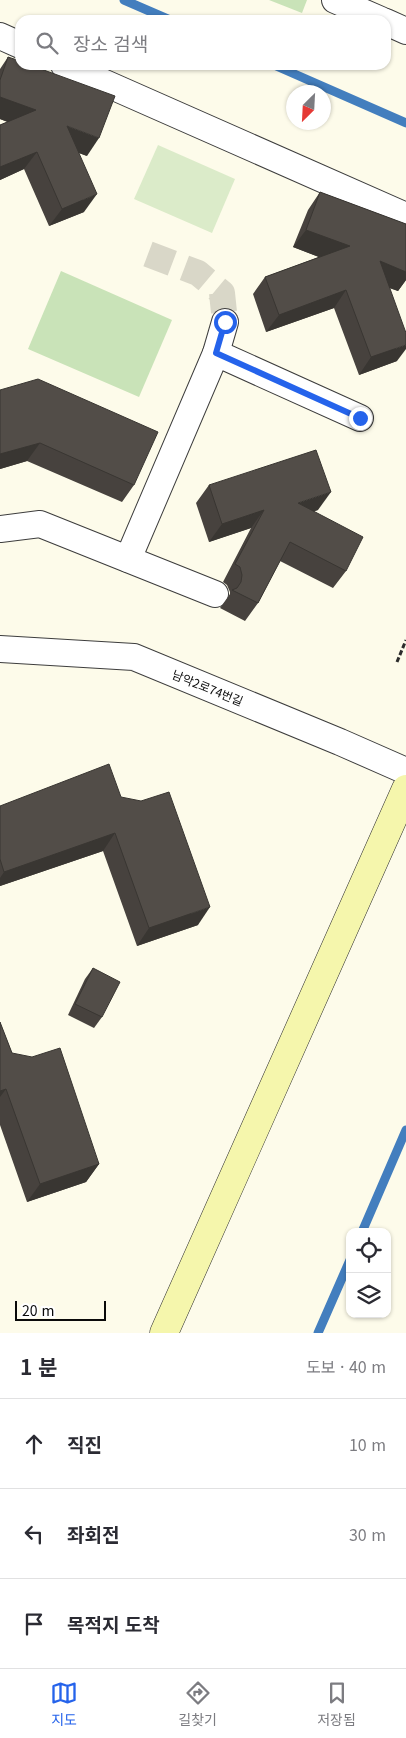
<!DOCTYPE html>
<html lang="ko">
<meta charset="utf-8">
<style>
body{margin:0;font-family:Georgia,"Noto Sans KR",serif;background:#f2f2f3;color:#2b2b33}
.controls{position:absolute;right:15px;bottom:15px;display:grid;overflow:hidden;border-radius:10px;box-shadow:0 1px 4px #0004}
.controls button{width:45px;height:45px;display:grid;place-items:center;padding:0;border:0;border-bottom:1px solid #e1e1e2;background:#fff;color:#2b2b33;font:25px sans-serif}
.compass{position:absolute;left:286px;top:85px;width:45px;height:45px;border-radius:50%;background:#fff;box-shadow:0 1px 4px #0004;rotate:204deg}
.scale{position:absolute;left:15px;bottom:12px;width:91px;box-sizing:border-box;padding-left:5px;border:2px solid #0a0a0a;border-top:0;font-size:14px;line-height:18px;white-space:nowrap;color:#0a0a0a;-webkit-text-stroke:4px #fff;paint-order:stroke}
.stop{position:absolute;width:15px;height:15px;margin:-11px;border:4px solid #2563eb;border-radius:50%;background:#fff}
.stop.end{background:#2563eb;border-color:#fff;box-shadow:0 1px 5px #0008}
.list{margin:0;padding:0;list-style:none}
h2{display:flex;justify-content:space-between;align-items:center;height:65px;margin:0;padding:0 20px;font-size:21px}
h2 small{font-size:16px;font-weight:400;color:#7c7c81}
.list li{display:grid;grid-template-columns:32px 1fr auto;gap:15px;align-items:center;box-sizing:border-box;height:90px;padding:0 20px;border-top:1px solid #e1e1e2}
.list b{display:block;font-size:19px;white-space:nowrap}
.list em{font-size:16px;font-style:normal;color:#7c7c81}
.icon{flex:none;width:28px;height:28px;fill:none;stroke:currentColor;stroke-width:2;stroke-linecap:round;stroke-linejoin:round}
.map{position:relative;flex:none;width:406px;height:1333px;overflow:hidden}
.search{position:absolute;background:#fff;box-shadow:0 1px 4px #0004;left:15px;right:15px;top:15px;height:55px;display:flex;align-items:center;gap:12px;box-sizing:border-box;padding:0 18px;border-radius:15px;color:#7c7c81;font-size:19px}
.sheet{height:335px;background:#fff}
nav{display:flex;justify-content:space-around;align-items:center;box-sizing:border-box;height:70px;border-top:1px solid #e1e1e2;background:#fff;font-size:14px;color:#7c7c81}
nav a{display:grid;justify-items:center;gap:2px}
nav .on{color:#2563eb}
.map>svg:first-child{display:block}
.green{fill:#c9e3b8}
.pitch{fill:#dbebc9}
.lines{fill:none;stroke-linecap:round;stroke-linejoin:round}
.stream{stroke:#437ebe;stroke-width:9}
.street-tunnel{stroke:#d9d7c8;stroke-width:26;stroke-dasharray:26 13;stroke-linecap:butt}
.street-casing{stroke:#3d3d3d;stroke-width:28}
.secondary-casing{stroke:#2c2c2c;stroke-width:29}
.path{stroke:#2c2c2c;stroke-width:3;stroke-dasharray:5 2.5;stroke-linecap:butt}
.street{stroke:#fff;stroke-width:26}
.secondary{stroke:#f5f6ac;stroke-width:28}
.wall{fill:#47423e}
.shaded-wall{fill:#393632}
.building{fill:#524d48;stroke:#393632}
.route{stroke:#2563eb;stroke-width:6}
.labels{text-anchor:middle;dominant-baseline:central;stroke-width:5;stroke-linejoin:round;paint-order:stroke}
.street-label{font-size:12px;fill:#0a0a0a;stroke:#fff}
</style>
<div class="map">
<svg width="406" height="1333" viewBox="0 0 406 1333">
<rect width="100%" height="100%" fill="#fdfbea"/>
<g class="green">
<path d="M 269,0 L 307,0 L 302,13 Z"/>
<path d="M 61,271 L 172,320 L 139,397 L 28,349 Z"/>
</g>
<path class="pitch" d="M 158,145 L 235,179 L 212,233 L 134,199 Z"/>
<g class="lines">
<g class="stream">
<path d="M 124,0 L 170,20"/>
<path d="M 274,65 L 406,123"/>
<path d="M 362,1232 L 406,1130"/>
<path d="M 318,1333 L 350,1260"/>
</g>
<path class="street-tunnel" d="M 148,254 L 198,273 L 222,293 L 225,322"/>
<g class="street-casing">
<g id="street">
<path d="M 335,0 L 381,20"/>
<path d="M 386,22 L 406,31"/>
<path d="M 0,36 L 20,45"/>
<path d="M 64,65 L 406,216"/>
<path d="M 216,353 L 225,322"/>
<path d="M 0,529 L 40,524 L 215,594"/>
<path d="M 128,559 L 216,353 L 360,418"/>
<path d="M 0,649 L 134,657 L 340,742 L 406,771"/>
</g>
</g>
<g class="secondary-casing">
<path id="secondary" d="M 164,1333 L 406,789"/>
</g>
<path class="path" d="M 397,662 L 406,640"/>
<use href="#street" class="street"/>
<use href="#secondary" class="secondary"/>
</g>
<g class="wall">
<path d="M 8,57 L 87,156 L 79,153 L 84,212 L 49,226 L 24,169 L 0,180 L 0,125 L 8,122 L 0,119 L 0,69 Z"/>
<path d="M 320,192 L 406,224 L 406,280 L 398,291 L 389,288 L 397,361 L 359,375 L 334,308 L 266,332 L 253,294 L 265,277 L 319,257 L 293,247 L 308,210 Z"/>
<path d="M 0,390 L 134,485 L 122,502 L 27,461 L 0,469 Z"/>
<path d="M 209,485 L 318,510 L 314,511 L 346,571 L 333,588 L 280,561 L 258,603 L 245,621 L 220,608 L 230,594 L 230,592 L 227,585 L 223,582 L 251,528 L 209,542 L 196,503 Z"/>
<path d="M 121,797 L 198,925 L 137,946 L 103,851 L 0,886 L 0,806 Z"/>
<path d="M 93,968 L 102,1017 L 94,1028 L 68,1015 L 85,979 Z"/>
<path d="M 0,1022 L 12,1053 L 99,1164 L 86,1182 L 27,1202 L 0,1125 Z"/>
</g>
<g class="shaded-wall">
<path d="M 0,97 L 36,110 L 23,128 L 0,119 Z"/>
<path d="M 67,126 L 99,138 L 87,156 L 55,144 Z"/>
<path d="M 37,152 L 24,169 L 0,180 L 0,167 Z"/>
<path d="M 97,194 L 84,212 L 49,226 L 62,209 Z"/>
<path d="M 306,230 L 350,246 L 337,264 L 293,247 Z"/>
<path d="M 380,261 L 406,272 L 406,280 L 398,291 L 367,279 Z"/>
<path d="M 346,290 L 334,308 L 266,332 L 279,315 Z"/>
<path d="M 406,345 L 406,349 L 397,361 L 359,375 L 371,357 Z"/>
<path d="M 40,443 L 27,461 L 0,469 L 0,454 Z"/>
<path d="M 331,492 L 318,510 L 285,521 L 298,503 Z"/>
<path d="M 264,510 L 251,528 L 209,542 L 222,524 Z"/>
<path d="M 115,833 L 103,851 L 0,886 L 0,878 L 4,872 Z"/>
<path d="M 210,907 L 198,925 L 137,946 L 149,928 Z"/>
<path d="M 6,1089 L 0,1097 L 0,1091 Z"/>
<path d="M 99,1164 L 86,1182 L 27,1202 L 40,1184 Z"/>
</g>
<g class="building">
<path d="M 8,57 L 20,61 L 20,65 L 30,65 L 115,96 L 99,138 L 67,126 L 97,194 L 62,209 L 37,152 L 0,167 L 0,125 L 36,110 L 0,97 L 0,80 Z"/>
<path d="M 320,192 L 406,224 L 406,272 L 380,261 L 406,333 L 406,345 L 371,357 L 346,290 L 279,315 L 265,277 L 350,246 L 306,230 Z"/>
<path d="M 38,379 L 158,432 L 134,485 L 40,443 L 0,454 L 0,390 Z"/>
<path d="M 316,450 L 331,492 L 298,503 L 363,537 L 346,571 L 290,542 L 258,603 L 232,590 L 237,588 L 241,582 L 242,575 L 240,567 L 235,564 L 264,510 L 222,524 L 209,485 Z"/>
<path d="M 109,764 L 121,797 L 141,801 L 169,792 L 210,907 L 149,928 L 115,833 L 4,872 L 0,859 L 0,806 Z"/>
<path d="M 93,968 L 120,982 L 102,1017 L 75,1004 Z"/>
<path d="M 0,1022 L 12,1053 L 32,1057 L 60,1048 L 99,1164 L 40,1184 L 6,1089 L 0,1091 Z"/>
</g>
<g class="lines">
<path class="route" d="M 225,322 L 216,353 L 360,418"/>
</g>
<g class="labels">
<g class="street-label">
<text transform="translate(208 687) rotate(22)">남악2로74번길</text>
</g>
</g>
</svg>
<div class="controls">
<button><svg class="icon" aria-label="locate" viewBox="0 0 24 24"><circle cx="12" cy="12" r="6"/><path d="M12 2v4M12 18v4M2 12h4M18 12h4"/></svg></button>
<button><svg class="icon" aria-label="layers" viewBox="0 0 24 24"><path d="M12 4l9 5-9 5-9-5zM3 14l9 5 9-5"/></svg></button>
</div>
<svg class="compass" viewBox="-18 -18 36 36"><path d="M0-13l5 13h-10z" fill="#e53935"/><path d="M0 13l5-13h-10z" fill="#7c7c81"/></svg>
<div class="scale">20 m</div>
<div class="stop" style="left:225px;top:322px"></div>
<div class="stop end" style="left:360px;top:418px"></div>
<div class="search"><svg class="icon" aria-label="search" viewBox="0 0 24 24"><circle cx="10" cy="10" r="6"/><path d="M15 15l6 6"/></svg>장소 검색</div>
</div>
<section class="sheet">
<h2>1 분<small>도보 · 40 m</small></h2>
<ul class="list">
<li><svg class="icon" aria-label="ahead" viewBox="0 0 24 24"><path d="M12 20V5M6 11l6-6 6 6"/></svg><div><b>직진</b></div><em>10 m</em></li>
<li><svg class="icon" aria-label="left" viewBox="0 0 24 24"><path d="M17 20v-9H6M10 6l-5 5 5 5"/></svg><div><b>좌회전</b></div><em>30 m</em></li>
<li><svg class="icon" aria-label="arrive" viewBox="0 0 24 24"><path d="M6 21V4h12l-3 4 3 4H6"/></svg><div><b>목적지 도착</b></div></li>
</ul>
</section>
<nav>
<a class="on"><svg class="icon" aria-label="map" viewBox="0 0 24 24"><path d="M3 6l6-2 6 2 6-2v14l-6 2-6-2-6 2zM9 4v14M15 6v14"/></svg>지도</a>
<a><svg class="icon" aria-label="directions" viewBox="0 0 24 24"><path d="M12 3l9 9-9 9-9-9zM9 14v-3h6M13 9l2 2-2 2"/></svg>길찾기</a>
<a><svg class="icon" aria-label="saved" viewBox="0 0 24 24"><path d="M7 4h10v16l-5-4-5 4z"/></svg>저장됨</a>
</nav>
